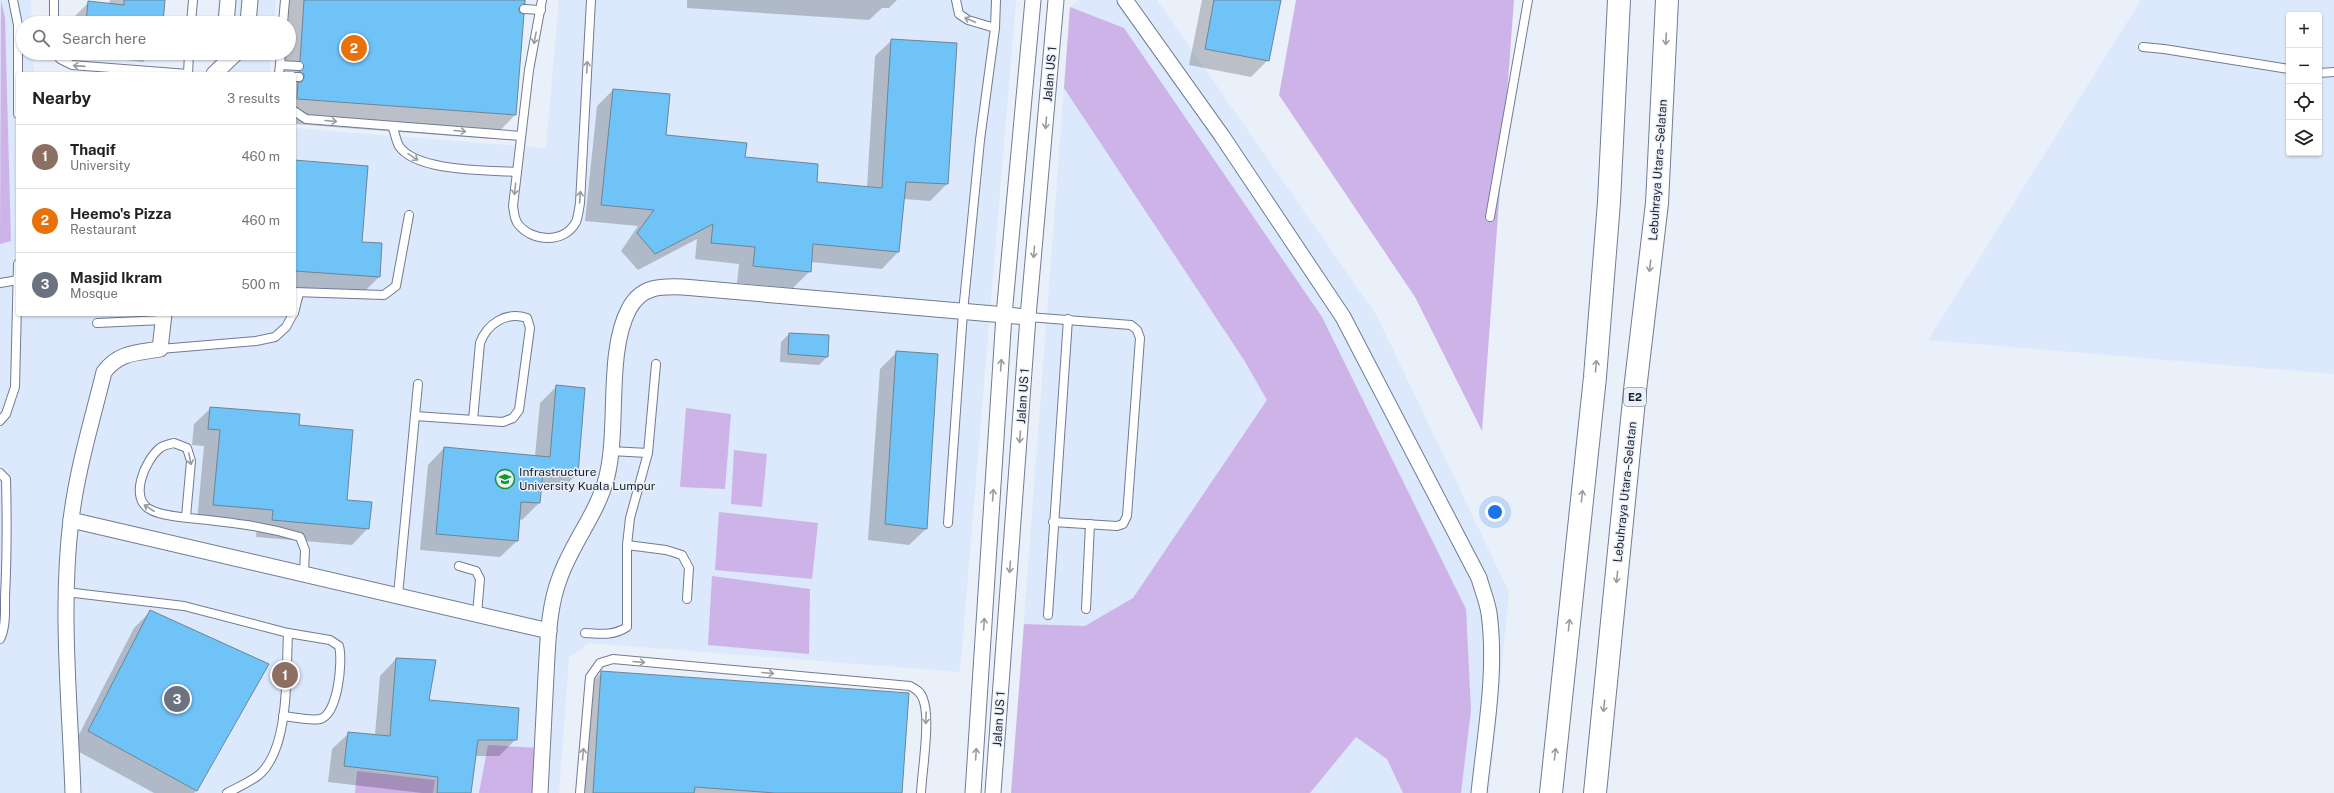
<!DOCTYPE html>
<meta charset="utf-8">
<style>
body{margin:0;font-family:"Public Sans",sans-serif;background:#f6f6f6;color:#222}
.controls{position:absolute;right:12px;top:12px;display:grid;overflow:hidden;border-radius:4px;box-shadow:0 1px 3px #0004}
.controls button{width:36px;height:36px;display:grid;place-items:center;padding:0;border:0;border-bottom:1px solid #e0e0e0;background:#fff;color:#222;font:20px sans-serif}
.you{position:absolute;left:1495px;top:512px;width:14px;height:14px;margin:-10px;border:3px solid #fff;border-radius:50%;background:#1a73e8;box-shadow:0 0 0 6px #1a73e833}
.badge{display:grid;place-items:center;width:26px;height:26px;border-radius:50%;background:#1a73e8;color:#fff;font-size:13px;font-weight:700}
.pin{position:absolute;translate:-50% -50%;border:2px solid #fff;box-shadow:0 1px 4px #0006}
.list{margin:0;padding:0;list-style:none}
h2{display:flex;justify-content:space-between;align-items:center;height:52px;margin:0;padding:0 16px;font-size:17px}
h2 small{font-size:13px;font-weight:400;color:#767676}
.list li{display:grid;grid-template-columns:26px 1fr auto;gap:12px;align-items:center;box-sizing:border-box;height:64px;padding:0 16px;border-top:1px solid #e0e0e0}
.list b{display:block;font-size:15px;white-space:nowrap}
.list p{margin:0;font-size:13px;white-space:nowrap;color:#767676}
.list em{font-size:13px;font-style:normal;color:#767676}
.icon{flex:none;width:22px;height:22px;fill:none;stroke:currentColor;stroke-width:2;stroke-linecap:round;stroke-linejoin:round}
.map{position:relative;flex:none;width:2334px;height:793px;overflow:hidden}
.search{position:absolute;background:#fff;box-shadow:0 1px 3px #0004;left:16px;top:16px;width:280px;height:44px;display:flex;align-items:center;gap:10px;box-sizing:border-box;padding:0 14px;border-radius:22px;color:#767676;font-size:15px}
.panel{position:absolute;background:#fff;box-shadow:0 1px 3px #0004;left:16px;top:72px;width:280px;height:244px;border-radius:4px}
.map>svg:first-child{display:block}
.built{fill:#dce8fb;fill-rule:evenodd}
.green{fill:#ceb3e9}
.shadow{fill:#0003}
.building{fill:#70c3f7;stroke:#6d8595}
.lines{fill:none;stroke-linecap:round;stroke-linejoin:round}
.lane-casing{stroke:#6f7c93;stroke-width:10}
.street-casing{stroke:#6f7c93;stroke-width:17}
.highway-casing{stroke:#6f7c93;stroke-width:24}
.lane{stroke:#fff;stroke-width:8}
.street{stroke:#fff;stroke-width:15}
.highway{stroke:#fff;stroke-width:22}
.oneway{stroke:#989b9f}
.labels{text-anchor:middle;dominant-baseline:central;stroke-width:3;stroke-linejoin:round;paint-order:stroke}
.shield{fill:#eaf0fa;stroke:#595e68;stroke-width:1}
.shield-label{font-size:11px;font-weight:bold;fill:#1b2029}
.street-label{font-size:12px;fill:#1b2029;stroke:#eaf0fa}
.poi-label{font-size:12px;fill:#1b2029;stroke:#eaf0fa;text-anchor:start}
</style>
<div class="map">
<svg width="2334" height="793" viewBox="0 0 2334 793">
<rect width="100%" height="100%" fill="#eaf0fa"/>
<g class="built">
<path d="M 0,0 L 31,0 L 32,23 L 23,23 L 23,53 L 33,53 L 34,74 L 18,74 L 18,314 L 294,314 L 294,128 L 546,148 L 559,0 L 1016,0 L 960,672 L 589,643 L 569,658 L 559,793 L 0,793 Z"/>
<path d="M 218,0 L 276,0 L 274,23 L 216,23 Z"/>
<path d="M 1079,0 L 1157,0 L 1377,316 L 1509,592 L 1489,793 L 1011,793 L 1070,7 Z"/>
<path d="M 2141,0 L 2334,0 L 2334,374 L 1928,340 ZM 2289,15 L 2319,15 L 2319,153 L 2289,153 Z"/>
<path d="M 213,53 L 271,53 L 270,74 L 212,74 Z"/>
</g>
<g class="green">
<path d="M 1,0 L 5,18 L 11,241 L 0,244 Z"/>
<path d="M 1296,0 L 1514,0 L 1482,431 L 1415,297 L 1279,95 Z"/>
<path d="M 1070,7 L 1124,28 L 1322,317 L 1466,609 L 1471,710 L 1461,793 L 1403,793 L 1387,759 L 1356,737 L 1310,793 L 1011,793 L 1024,624 L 1085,626 L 1133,598 L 1267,400 L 1244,360 L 1064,88 Z"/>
<path d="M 686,408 L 731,414 L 725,489 L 680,487 Z"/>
<path d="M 734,450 L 767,454 L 762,507 L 731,504 Z"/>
<path d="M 719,512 L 818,523 L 812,579 L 715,570 Z"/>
<path d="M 712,576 L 810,589 L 809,654 L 708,645 Z"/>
<path d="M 488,745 L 538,748 L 535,793 L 479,793 Z"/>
<path d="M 357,771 L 435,780 L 433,793 L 355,793 Z"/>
</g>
<g class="shadow">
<path d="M 110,0 L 164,0 L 162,23 L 72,23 L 72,19 L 89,2 L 109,4 Z"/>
<path d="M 283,0 L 524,0 L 518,9 L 518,12 L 523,15 L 515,115 L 492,139 L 294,124 L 294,74 L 277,74 L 279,53 L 289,53 L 289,23 L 281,23 Z"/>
<path d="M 687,0 L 897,0 L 889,8 L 882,8 L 869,20 L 687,8 Z"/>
<path d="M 1202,0 L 1280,0 L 1268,60 L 1251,77 L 1189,65 Z"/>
<path d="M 892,40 L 947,184 L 930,201 L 904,199 L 898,252 L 882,269 L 811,262 L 810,271 L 793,288 L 737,283 L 739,264 L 695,259 L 697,239 L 638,270 L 621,251 L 638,226 L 585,221 L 597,106 L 613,90 L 665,136 L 815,183 L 867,187 L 875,56 Z"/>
<path d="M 69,53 L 152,53 L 143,62 Z"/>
<path d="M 294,161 L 361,242 L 381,244 L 379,277 L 362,294 L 294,289 Z"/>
<path d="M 789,334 L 827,357 L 819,365 L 780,362 L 781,342 Z"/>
<path d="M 897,352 L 926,529 L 909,545 L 868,540 L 880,369 Z"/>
<path d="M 557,386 L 584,389 L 577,474 L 560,491 L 540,489 L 539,503 L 522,520 L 519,519 L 517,541 L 500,557 L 420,550 L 428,465 L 444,448 L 535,456 L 540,403 Z"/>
<path d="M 211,408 L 346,501 L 368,528 L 352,545 L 256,537 L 257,526 L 197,521 L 204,446 L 192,445 L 194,424 Z"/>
<path d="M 151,611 L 197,790 L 194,793 L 154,793 L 72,748 L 134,628 Z"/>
<path d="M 396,659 L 428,700 L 516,739 L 499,756 L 475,756 L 470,793 L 422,793 L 328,782 L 332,749 L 349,733 L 375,735 L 380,676 Z"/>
<path d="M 602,672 L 901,793 L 578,793 L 585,689 Z"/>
</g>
<g class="building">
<path d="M 124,0 L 165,0 L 163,23 L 86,23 L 88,1 L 124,5 Z"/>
<path d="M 304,0 L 525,0 L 525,4 L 519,8 L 519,12 L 524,14 L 516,115 L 297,99 L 298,82 L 302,82 L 304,77 L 304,74 L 299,72 L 304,67 L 300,61 Z"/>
<path d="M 1214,0 L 1281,0 L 1269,61 L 1205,49 Z"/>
<path d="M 891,39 L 957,43 L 948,184 L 906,182 L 899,252 L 813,244 L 811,272 L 753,266 L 755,247 L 711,243 L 713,224 L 655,254 L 637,233 L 654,210 L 601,205 L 613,89 L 670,94 L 666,135 L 747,143 L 745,157 L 818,164 L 817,182 L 882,188 Z"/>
<path d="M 294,160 L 368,166 L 362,242 L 382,243 L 380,277 L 294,271 Z"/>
<path d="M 789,333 L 829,335 L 828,357 L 788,354 Z"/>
<path d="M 896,351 L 938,354 L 927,529 L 885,524 Z"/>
<path d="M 556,385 L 585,388 L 578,474 L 543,471 L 540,503 L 521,502 L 518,541 L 436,534 L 444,447 L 550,457 Z"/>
<path d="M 210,407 L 300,414 L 299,425 L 353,430 L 347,500 L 372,502 L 369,529 L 272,520 L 273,510 L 213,505 L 220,430 L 208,429 Z"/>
<path d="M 150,610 L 269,664 L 197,791 L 88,731 Z"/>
<path d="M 396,658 L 436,660 L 429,700 L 519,708 L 517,740 L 478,740 L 471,793 L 437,793 L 438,777 L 344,766 L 348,732 L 390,736 Z"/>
<path d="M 601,671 L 909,693 L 902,793 L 775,793 L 695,787 L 694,793 L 593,793 Z"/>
</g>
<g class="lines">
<g class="lane-casing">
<g id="lane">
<path d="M 13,0 L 18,25 L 18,114"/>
<path d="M 54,0 L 54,23"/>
<path d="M 542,0 L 529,70 L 513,206 C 514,211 514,219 518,224 C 532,242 564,244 576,222 C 578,217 579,209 580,203 L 591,0"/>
<path d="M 956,0 L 959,14 L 968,20 L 995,28"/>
<path d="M 524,9 L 541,10"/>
<path d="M 191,23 L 193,0"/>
<path d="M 283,23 L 285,0"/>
<path d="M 2143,47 L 2164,49 L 2289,69"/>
<path d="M 57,53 L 60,59 L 72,65 L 188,74"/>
<path d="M 280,65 L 299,66"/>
<path d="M 2319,73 L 2334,72"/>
<path d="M 188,74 L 189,53"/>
<path d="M 279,74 L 281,53"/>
<path d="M 294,77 L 299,77"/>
<path d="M 294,111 L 306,119 L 521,136"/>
<path d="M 392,126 C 395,132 396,141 399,146 C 416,172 489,170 517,172"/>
<path d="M 1490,217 L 1528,0"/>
<path d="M 0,283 L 18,280"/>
<path d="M 294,292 L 384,295 L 396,286 L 409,215"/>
<path d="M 294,313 L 299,293"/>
<path d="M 1028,317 L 1131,325 L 1137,330 L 1140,338 L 1127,516 L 1123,524 L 1117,526 L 1053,522"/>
<path d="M 97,323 L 163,320"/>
<path d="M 160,349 L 256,341 L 275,337 L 286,327 L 293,314"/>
<path d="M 415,416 L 503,422 L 513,418 L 519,410 L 530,328 L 527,318 C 506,311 487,324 480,343 L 473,420"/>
<path d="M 0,421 L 6,414 L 15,387 L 18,264"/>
<path d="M 610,451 L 648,453 L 656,364"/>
<path d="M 0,473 L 6,479 C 7,518 7,557 5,597 C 5,610 6,628 0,639"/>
<path d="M 186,517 L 191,461 L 187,448 L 174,443 C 170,444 164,445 160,448 C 145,460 128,499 151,510 C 164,517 192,518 208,520 C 241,524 267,527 300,537 L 305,550 L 304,573"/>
<path d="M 948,523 L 963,312 L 980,140 L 995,28 L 996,0"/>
<path d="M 627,545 L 630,518 L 648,453"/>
<path d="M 459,566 L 476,571 L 480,579 L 477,614"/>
<path d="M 66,592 L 184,606 L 288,633 L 330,640 L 339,646 C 343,661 338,715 320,719 C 309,721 294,717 283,716"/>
<path d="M 398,595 L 418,384"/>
<path d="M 1086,609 L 1090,524"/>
<path d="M 1048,615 L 1068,319"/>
<path d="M 585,633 C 601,634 613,636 627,627 L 627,545 L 666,550 L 682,555 L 689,568 L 687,599"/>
<path d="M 227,793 C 238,787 253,781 261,773 C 290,745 286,671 288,633"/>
<path d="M 580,793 L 590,677 L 600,663 L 613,659 L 910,686 C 916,689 921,692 923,699 C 931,718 922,771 921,793"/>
</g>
</g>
<g class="street-casing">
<g id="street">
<path d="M 1125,0 L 1222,136 L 1343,317 L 1479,578 C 1482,589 1487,601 1489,613 C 1497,672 1485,734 1479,793"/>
<path d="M 226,23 L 228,0"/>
<path d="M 248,23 L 250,0"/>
<path d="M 214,74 L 236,53"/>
<path d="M 71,520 L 549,631"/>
<path d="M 73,793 C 70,703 60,610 71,520 C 77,470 92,421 104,372 C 119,352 137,353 160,349 L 164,314"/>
<path d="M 540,793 C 542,754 544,714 546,675 C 548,642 548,608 560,577 C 573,541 598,513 607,476 C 619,427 606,352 629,309 C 641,286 661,286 683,287 L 1028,317"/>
<path d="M 973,793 L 1004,315 L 1033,0"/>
<path d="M 993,793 L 1028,317 L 1056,0"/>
</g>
</g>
<g class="highway-casing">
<g id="highway">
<path d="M 1551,793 L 1595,377 L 1609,202 L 1619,0"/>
<path d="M 1595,793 L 1635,390 L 1657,203 L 1667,0"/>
</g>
</g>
<use href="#lane" class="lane"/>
<use href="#street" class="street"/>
<use href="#highway" class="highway"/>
</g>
<defs><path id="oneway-shaft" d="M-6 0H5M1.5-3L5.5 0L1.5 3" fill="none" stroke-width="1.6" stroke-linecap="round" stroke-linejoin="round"/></defs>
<g class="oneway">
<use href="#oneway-shaft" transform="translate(970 20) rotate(-157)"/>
<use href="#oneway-shaft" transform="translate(535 38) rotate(101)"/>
<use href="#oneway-shaft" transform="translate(1666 39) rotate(93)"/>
<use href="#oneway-shaft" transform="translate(79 66) rotate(-176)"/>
<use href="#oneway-shaft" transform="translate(587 67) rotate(-87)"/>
<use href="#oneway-shaft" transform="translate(331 121) rotate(5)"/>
<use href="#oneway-shaft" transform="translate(1046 123) rotate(95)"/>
<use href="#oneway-shaft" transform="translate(460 131) rotate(5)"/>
<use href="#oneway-shaft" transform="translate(413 157) rotate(34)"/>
<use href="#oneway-shaft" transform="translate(515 189) rotate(97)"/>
<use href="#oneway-shaft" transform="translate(580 197) rotate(-86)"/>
<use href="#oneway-shaft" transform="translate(1034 252) rotate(95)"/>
<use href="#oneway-shaft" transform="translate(1650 266) rotate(97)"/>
<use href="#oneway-shaft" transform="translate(1001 365) rotate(-86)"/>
<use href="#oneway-shaft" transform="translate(1596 366) rotate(-85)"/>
<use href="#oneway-shaft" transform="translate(1020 437) rotate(94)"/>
<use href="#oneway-shaft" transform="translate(190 459) rotate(79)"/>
<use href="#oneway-shaft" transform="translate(993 495) rotate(-86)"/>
<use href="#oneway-shaft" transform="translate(1582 496) rotate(-84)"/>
<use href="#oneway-shaft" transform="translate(149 508) rotate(-147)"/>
<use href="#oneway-shaft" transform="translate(1010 567) rotate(94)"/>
<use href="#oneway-shaft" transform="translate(1617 577) rotate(96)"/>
<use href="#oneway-shaft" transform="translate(984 624) rotate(-86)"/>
<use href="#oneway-shaft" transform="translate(1569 625) rotate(-84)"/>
<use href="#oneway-shaft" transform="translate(639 662) rotate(5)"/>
<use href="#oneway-shaft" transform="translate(768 673) rotate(5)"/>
<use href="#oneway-shaft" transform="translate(1604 706) rotate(96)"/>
<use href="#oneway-shaft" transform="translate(926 718) rotate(92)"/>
<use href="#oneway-shaft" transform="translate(583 754) rotate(-85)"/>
<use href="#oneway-shaft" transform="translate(976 754) rotate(-86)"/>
<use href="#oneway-shaft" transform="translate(1555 754) rotate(-84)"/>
</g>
<defs>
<g id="university-ring" transform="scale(1)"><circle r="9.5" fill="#eaf0fa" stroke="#14962a" stroke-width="1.5"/><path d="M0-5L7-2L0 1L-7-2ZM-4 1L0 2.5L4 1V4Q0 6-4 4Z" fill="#14962a"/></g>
</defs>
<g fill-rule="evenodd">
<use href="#university-ring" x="505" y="479"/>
</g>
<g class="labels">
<rect class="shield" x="1624" y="388" width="22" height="18" rx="3"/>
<g class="shield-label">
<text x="1635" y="397">E2</text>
</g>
<g class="street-label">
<text transform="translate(1050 74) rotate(-85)">Jalan US 1</text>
<text transform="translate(1658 170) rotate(-86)">Lebuhraya Utara–Selatan</text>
<text transform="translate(1023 396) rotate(-86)">Jalan US 1</text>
<text transform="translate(1625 492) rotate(-84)">Lebuhraya Utara–Selatan</text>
<text transform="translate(999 719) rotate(-86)">Jalan US 1</text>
</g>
<g class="poi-label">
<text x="519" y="472">Infrastructure<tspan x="519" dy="14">University Kuala Lumpur</tspan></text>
</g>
</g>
</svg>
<div class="controls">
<button>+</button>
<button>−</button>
<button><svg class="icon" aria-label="locate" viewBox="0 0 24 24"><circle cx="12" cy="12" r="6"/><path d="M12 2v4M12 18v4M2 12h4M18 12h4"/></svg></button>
<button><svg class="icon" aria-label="layers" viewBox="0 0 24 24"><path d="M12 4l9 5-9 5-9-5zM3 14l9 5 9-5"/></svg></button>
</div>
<div class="you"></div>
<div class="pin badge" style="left:285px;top:675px;background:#8d6e63">1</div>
<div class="pin badge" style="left:354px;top:48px;background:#e8710a">2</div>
<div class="pin badge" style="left:177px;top:699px;background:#6b7280">3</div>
<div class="search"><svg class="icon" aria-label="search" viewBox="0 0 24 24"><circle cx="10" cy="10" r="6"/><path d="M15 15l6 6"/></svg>Search here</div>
<section class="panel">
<h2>Nearby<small>3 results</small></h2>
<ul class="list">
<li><span class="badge" style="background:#8d6e63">1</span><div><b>Thaqif</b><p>University</p></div><em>460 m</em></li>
<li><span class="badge" style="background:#e8710a">2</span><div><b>Heemo's Pizza</b><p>Restaurant</p></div><em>460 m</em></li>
<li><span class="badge" style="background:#6b7280">3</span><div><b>Masjid Ikram</b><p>Mosque</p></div><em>500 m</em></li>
</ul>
</section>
</div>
